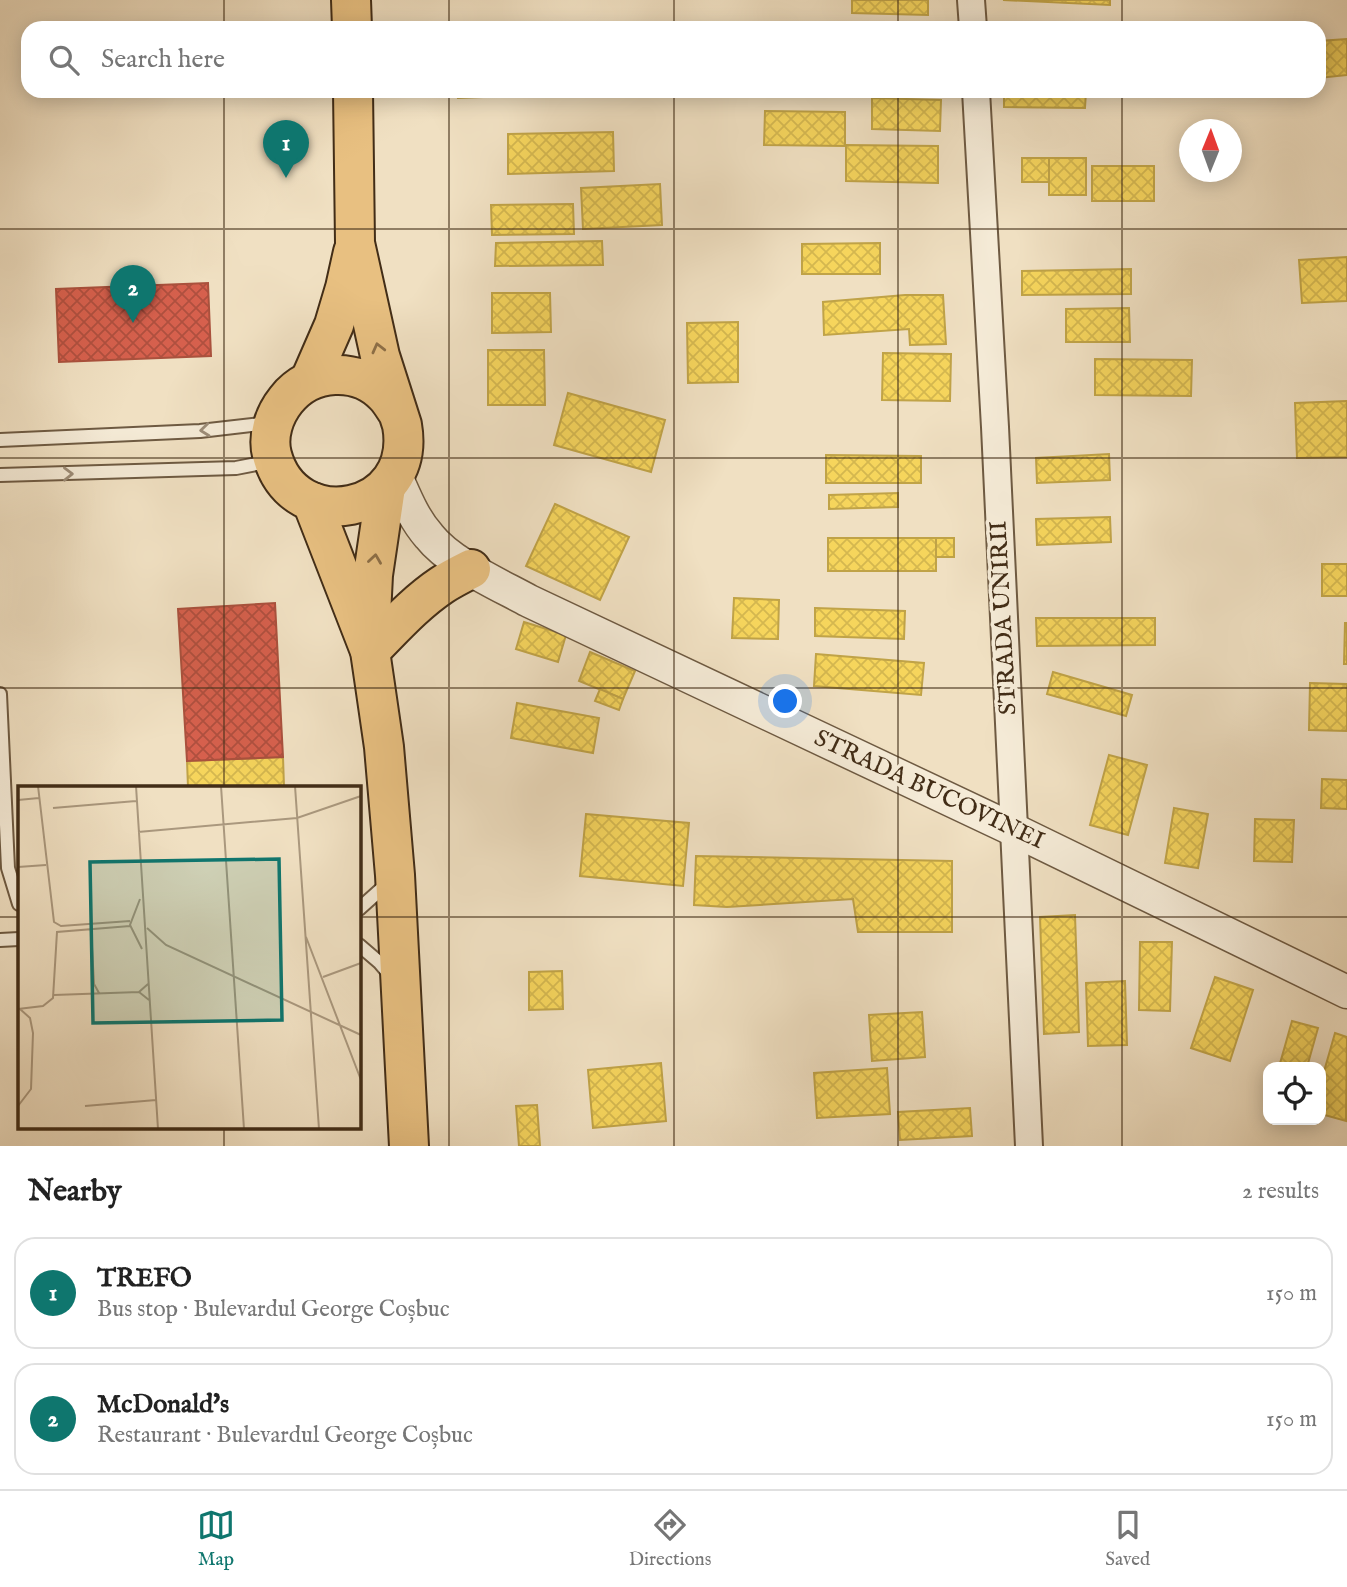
<!DOCTYPE html>
<meta charset="utf-8">
<style>
body{margin:0;font-family:"IM FELL English",serif;background:#f6f6f6;color:#222}
.controls{position:absolute;right:21px;bottom:21px;display:grid;overflow:hidden;border-radius:14px;box-shadow:0 4px 18px #0003}
.controls button{width:63px;height:63px;display:grid;place-items:center;padding:0;border:0;border-bottom:2px solid #e0e0e0;background:#fff;color:#222;font:35px sans-serif}
.compass{position:absolute;left:1179px;top:119px;width:63px;height:63px;border-radius:50%;background:#fff;box-shadow:0 4px 18px #0003;rotate:1deg}
.you{position:absolute;left:786px;top:702px;width:24px;height:24px;margin:-18px;border:5px solid #fff;border-radius:50%;background:#1a73e8;box-shadow:0 0 0 10px #1a73e833}
.badge{display:grid;place-items:center;width:46px;height:46px;border-radius:50%;background:#0f766e;color:#fff;font-size:23px;font-weight:700}
.pin{position:absolute;translate:-50% -58px;filter:drop-shadow(0 2px 4px #0008)}
.pin::after{content:'';position:absolute;top:37px;width:24px;height:21px;background:inherit;clip-path:polygon(0 0,100% 0,50% 100%)}
.list{margin:0;padding:0;list-style:none}
h2{display:flex;justify-content:space-between;align-items:center;height:91px;margin:0;padding:0 28px;font-size:30px}
h2 small{font-size:23px;font-weight:400;color:#767676}
.list li{display:grid;grid-template-columns:46px 1fr auto;gap:21px;align-items:center;box-sizing:border-box;height:112px;margin:0 14px 14px;padding:0 14px;border:2px solid #e0e0e0;border-radius:21px}
.list b{display:block;font-size:26px;white-space:nowrap}
.list p{margin:0;font-size:23px;white-space:nowrap;color:#767676}
.list em{font-size:23px;font-style:normal;color:#767676}
.icon{flex:none;width:38px;height:38px;fill:none;stroke:currentColor;stroke-width:2;stroke-linecap:round;stroke-linejoin:round}
.map{position:relative;flex:none;width:1347px;height:1146px;overflow:hidden}
.search{position:absolute;background:#fff;box-shadow:0 4px 18px #0003;left:21px;right:21px;top:21px;height:77px;display:flex;align-items:center;gap:18px;box-sizing:border-box;padding:0 24px;border-radius:21px;color:#767676;font-size:26px}
.sheet{height:343px;background:#fff}
nav{display:flex;justify-content:space-around;align-items:center;box-sizing:border-box;height:98px;border-top:2px solid #e0e0e0;background:#fff;font-size:19px;color:#767676}
nav a{display:grid;justify-items:center;gap:4px}
nav .on{color:#0f766e}
.map>svg:first-child{display:block}
.homes{fill:url(#homes-cross-hatch);stroke:#c0a347;stroke-width:2}
.shops{fill:url(#shops-cross-hatch);stroke:#aa513d;stroke-width:2}
.lines{fill:none;stroke-linecap:round;stroke-linejoin:round}
.service-casing{stroke:#6e5a42;stroke-width:16}
.minor-casing{stroke:#6e5a42;stroke-width:30}
.tertiary-casing{stroke:#6e5a42;stroke-width:35}
.primary-casing{stroke:#422d17;stroke-width:42}
.service{stroke:#f5ebd7;stroke-width:12}
.minor{stroke:#f5ebd7;stroke-width:26}
.tertiary{stroke:#f5ebd7;stroke-width:32}
.primary{stroke:#e8c081;stroke-width:38}
.oneway{stroke:#8d6f47}
.oneway2{stroke:#9c8c77}
.grid{fill:none;stroke:#422d17;stroke-width:2;stroke-opacity:0.55}
.labels{text-anchor:middle;dominant-baseline:central;stroke-width:7;stroke-linejoin:round;paint-order:stroke}
.street-label{font-size:24px;fill:#422d17;stroke:#f5ebd7}
.inset-road{fill:none;stroke:#aa987e;stroke-width:2}
.view{fill:#0f766e;fill-opacity:0.15;stroke:#0f766e;stroke-width:3.5}
.inset-edge{fill:none;stroke:#422d17;stroke-width:3.5}
</style>
<div class="map">
<svg width="1347" height="1146" viewBox="0 0 1347 1146">
<defs>
<pattern id="homes-cross-hatch" width="8" height="8" patternUnits="userSpaceOnUse" patternTransform="scale(1.75)"><rect width="8" height="8" fill="#f6d55c"/><path d="M0 0l8 8M0 8l8-8" fill="none" stroke="#d4b74f"/></pattern>
<pattern id="shops-cross-hatch" width="8" height="8" patternUnits="userSpaceOnUse" patternTransform="scale(1.75)"><rect width="8" height="8" fill="#d6604d"/><path d="M0 0l8 8M0 8l8-8" fill="none" stroke="#af503f"/></pattern>
</defs>
<rect width="100%" height="100%" fill="#f0e0c2"/>
<filter id="stains"><feTurbulence type="fractalNoise" baseFrequency=".00286" numOctaves="4"/><feColorMatrix values="0 0 0 0 .2 0 0 0 0 .09 0 0 0 0 .02 0 0 0 .5 -.17"/></filter>
<radialGradient id="worn" r=".72"><stop offset=".6" stop-color="#630" stop-opacity="0"/><stop offset="1" stop-color="#630" stop-opacity=".3"/></radialGradient>
<g class="homes">
<path d="M 852,0 L 928,0 L 928,15 L 852,13 Z"/>
<path d="M 1003,0 L 1110,0 L 1110,5 Z"/>
<path d="M 998,24 L 1065,27 L 1065,28 L 998,28 Z"/>
<path d="M 1347,39 L 1347,75 L 1319,78 L 1319,41 Z"/>
<path d="M 457,91 L 560,91 L 560,94 L 458,98 Z"/>
<path d="M 1004,91 L 1086,91 L 1085,108 L 1004,107 Z"/>
<path d="M 872,98 L 941,100 L 940,131 L 872,129 Z"/>
<path d="M 765,111 L 845,112 L 845,146 L 764,145 Z"/>
<path d="M 613,132 L 614,171 L 508,174 L 508,134 Z"/>
<path d="M 846,145 L 938,146 L 938,183 L 846,181 Z"/>
<rect x="1022" y="158" width="27" height="24"/>
<rect x="1049" y="158" width="37" height="37"/>
<rect x="1092" y="166" width="62" height="35"/>
<path d="M 660,184 L 662,225 L 583,229 L 581,188 Z"/>
<path d="M 573,204 L 574,234 L 492,235 L 491,205 Z"/>
<path d="M 602,241 L 603,265 L 495,266 L 496,243 Z"/>
<path d="M 880,243 L 880,274 L 802,274 L 802,244 Z"/>
<path d="M 1347,257 L 1347,301 L 1302,303 L 1299,260 Z"/>
<path d="M 1131,269 L 1131,294 L 1022,295 L 1022,271 Z"/>
<path d="M 492,293 L 550,293 L 551,332 L 492,333 Z"/>
<path d="M 905,295 L 943,295 L 946,344 L 910,345 L 909,329 L 824,335 L 823,302 Z"/>
<path d="M 1129,308 L 1130,342 L 1066,342 L 1066,309 Z"/>
<path d="M 738,322 L 738,382 L 688,383 L 687,323 Z"/>
<path d="M 488,350 L 544,350 L 545,405 L 488,405 Z"/>
<path d="M 883,353 L 951,354 L 950,401 L 882,400 Z"/>
<path d="M 1095,359 L 1192,360 L 1191,396 L 1095,395 Z"/>
<path d="M 568,393 L 665,420 L 651,472 L 554,445 Z"/>
<path d="M 1347,401 L 1347,457 L 1297,458 L 1295,403 Z"/>
<path d="M 1109,454 L 1110,480 L 1037,483 L 1036,458 Z"/>
<path d="M 826,455 L 921,456 L 921,483 L 826,483 Z"/>
<path d="M 898,493 L 898,507 L 829,509 L 829,495 Z"/>
<path d="M 555,504 L 629,537 L 600,600 L 526,566 Z"/>
<path d="M 1110,517 L 1111,542 L 1037,545 L 1036,519 Z"/>
<rect x="828" y="538" width="108" height="33"/>
<rect x="936" y="538" width="18" height="19"/>
<rect x="1322" y="564" width="25" height="32"/>
<path d="M 734,598 L 779,600 L 778,639 L 732,638 Z"/>
<path d="M 815,608 L 905,611 L 904,639 L 815,636 Z"/>
<path d="M 1036,618 L 1155,618 L 1155,645 L 1037,646 Z"/>
<path d="M 524,622 L 566,635 L 558,662 L 516,649 Z"/>
<path d="M 1345,623 L 1347,623 L 1347,664 L 1344,664 Z"/>
<path d="M 590,652 L 635,671 L 623,699 L 579,681 Z"/>
<path d="M 816,654 L 924,663 L 921,695 L 814,686 Z"/>
<path d="M 1053,672 L 1132,695 L 1126,716 L 1047,694 Z"/>
<path d="M 1310,683 L 1347,684 L 1347,731 L 1309,730 Z"/>
<path d="M 600,689 L 623,699 L 619,710 L 595,701 Z"/>
<path d="M 517,703 L 599,718 L 593,753 L 511,738 Z"/>
<path d="M 1109,755 L 1147,765 L 1128,835 L 1090,825 Z"/>
<path d="M 283,757 L 284,787 L 188,787 L 187,761 Z"/>
<path d="M 1322,779 L 1347,780 L 1347,809 L 1321,808 Z"/>
<path d="M 1174,808 L 1208,814 L 1198,868 L 1165,863 Z"/>
<path d="M 586,814 L 689,823 L 683,886 L 580,876 Z"/>
<path d="M 1255,819 L 1294,820 L 1292,862 L 1254,861 Z"/>
<path d="M 696,856 L 952,861 L 952,932 L 858,932 L 853,899 L 727,907 L 694,905 Z"/>
<path d="M 1075,915 L 1079,1032 L 1044,1034 L 1040,917 Z"/>
<path d="M 1140,942 L 1172,942 L 1170,1011 L 1139,1010 Z"/>
<path d="M 562,971 L 563,1009 L 529,1010 L 529,972 Z"/>
<path d="M 1215,977 L 1253,990 L 1230,1061 L 1191,1048 Z"/>
<path d="M 1125,981 L 1127,1045 L 1088,1046 L 1086,983 Z"/>
<path d="M 922,1012 L 925,1057 L 872,1061 L 869,1015 Z"/>
<path d="M 1292,1021 L 1318,1028 L 1307,1067 L 1279,1067 Z"/>
<path d="M 1335,1033 L 1347,1037 L 1346,1121 L 1321,1114 L 1321,1082 Z"/>
<path d="M 661,1063 L 666,1121 L 593,1128 L 588,1070 Z"/>
<path d="M 887,1068 L 890,1114 L 817,1118 L 814,1073 Z"/>
<path d="M 537,1105 L 540,1146 L 519,1146 L 516,1106 Z"/>
<path d="M 970,1108 L 972,1136 L 900,1140 L 898,1112 Z"/>
</g>
<g class="shops">
<path d="M 208,283 L 211,356 L 59,362 L 56,289 Z"/>
<path d="M 275,603 L 283,757 L 187,761 L 178,609 Z"/>
</g>
<g class="lines">
<g class="service-casing">
<g id="service">
<path d="M 0,440 L 200,431 L 269,423"/>
<path d="M 0,475 L 236,468 L 272,461"/>
<path d="M 0,694 L 8,868 L 19,904"/>
<path d="M 359,909 L 388,883"/>
<path d="M 0,940 L 19,939"/>
<path d="M 359,945 L 380,963 L 391,976"/>
</g>
</g>
<g class="minor-casing">
<g id="minor">
<path d="M 971,0 L 973,28"/>
<path d="M 976,91 L 995,427 L 1029,1146"/>
</g>
</g>
<g class="tertiary-casing">
<path id="tertiary" d="M 395,474 C 405,496 413,518 429,536 C 450,563 498,584 529,601 L 1014,830 L 1347,992"/>
</g>
<g class="primary-casing">
<g id="primary">
<path d="M 351,0 L 352,28"/>
<path d="M 353,91 L 355,243 L 380,356 L 402,425 C 418,515 294,538 272,455 C 267,436 274,415 286,400 C 310,369 358,366 385,395 C 390,400 394,407 398,413"/>
<path d="M 310,380 L 334,325 L 345,288 L 353,252"/>
<path d="M 312,502 L 370,651 L 375,685 L 384,747 L 395,875 L 409,1146"/>
<path d="M 370,635 L 373,575 L 386,487"/>
<path d="M 370,651 C 393,628 415,603 442,585 C 451,579 461,574 471,569"/>
</g>
</g>
<use href="#service" class="service"/>
<use href="#minor" class="minor"/>
<use href="#tertiary" class="tertiary"/>
<use href="#primary" class="primary"/>
</g>
<defs><path id="oneway-chevron" d="M-2-3.5L2.5 0L-2 3.5" fill="none" stroke-width="1.6" stroke-linecap="round" stroke-linejoin="round" transform="scale(1.75)"/></defs>
<g class="oneway">
<use href="#oneway-chevron" transform="translate(378 348) rotate(-104)"/>
<use href="#oneway-chevron" transform="translate(375 559) rotate(-82)"/>
</g>
<g class="oneway2">
<use href="#oneway-chevron" transform="translate(205 430) rotate(174)"/>
<use href="#oneway-chevron" transform="translate(68 474) rotate(-1)"/>
</g>
<path class="grid" d="M 224,0 L 224,28M 449,0 L 449,28M 674,0 L 674,28M 898,0 L 898,28M 1122,0 L 1122,28M 224,91 L 224,787M 449,91 L 449,1146M 674,91 L 674,1146M 898,91 L 898,1146M 1122,91 L 1122,1146M 0,229 L 1347,229M 0,458 L 1347,458M 0,688 L 1347,688M 0,917 L 19,917M 359,917 L 1347,917M 224,1127 L 224,1146"/>
<g class="labels">
<g class="street-label">
<text transform="translate(1004 618) rotate(-93)">STRADA UNIRII</text>
<text transform="translate(929 790) rotate(25)">STRADA BUCOVINEI</text>
</g>
</g>
<g transform="translate(18 786)">
<rect width="343" height="343" fill="#f0e0c2"/>
<path class="inset-road" d="M 20,0 L 36,136 L 43,140 L 112,135M 118,0 L 140,343M 203,0 L 226,343M 277,0 L 301,343M 0,14 L 21,12M 35,22 L 118,15M 120,46 L 279,32 L 343,10M 0,81 L 28,79M 122,113 L 112,139 L 124,163M 129,142 L 148,159 L 343,249M 73,143 L 76,198 L 81,207M 288,151 L 343,294M 305,191 L 343,177M 130,198 L 121,206 L 131,214M 36,209 L 121,206M 0,223 L 25,220 L 35,212 L 39,146 L 112,140M 0,320 L 13,303 L 15,247 L 12,232 L 2,223M 67,320 L 138,314"/>
<path class="view" d="M 261,73 L 264,234 L 75,237 L 72,76 Z"/>
<rect width="343" height="343" class="inset-edge"/>
</g>
<rect width="100%" height="100%" filter="url(#stains)"/>
<rect width="100%" height="100%" fill="url(#worn)"/>
</svg>
<div class="controls">
<button><svg class="icon" aria-label="locate" viewBox="0 0 24 24"><circle cx="12" cy="12" r="6"/><path d="M12 2v4M12 18v4M2 12h4M18 12h4"/></svg></button>
</div>
<svg class="compass" viewBox="-18 -18 36 36"><path d="M0-13l5 13h-10z" fill="#e53935"/><path d="M0 13l5-13h-10z" fill="#767676"/></svg>
<div class="you"></div>
<div class="pin badge" style="left:286px;top:178px">1</div>
<div class="pin badge" style="left:133px;top:323px">2</div>
<div class="search"><svg class="icon" aria-label="search" viewBox="0 0 24 24"><circle cx="10" cy="10" r="6"/><path d="M15 15l6 6"/></svg>Search here</div>
</div>
<section class="sheet">
<h2>Nearby<small>2 results</small></h2>
<ul class="list">
<li><span class="badge">1</span><div><b>TREFO</b><p>Bus stop · Bulevardul George Coșbuc</p></div><em>150 m</em></li>
<li><span class="badge">2</span><div><b>McDonald's</b><p>Restaurant · Bulevardul George Coșbuc</p></div><em>150 m</em></li>
</ul>
</section>
<nav>
<a class="on"><svg class="icon" aria-label="map" viewBox="0 0 24 24"><path d="M3 6l6-2 6 2 6-2v14l-6 2-6-2-6 2zM9 4v14M15 6v14"/></svg>Map</a>
<a><svg class="icon" aria-label="directions" viewBox="0 0 24 24"><path d="M12 3l9 9-9 9-9-9zM9 14v-3h6M13 9l2 2-2 2"/></svg>Directions</a>
<a><svg class="icon" aria-label="saved" viewBox="0 0 24 24"><path d="M7 4h10v16l-5-4-5 4z"/></svg>Saved</a>
</nav>
